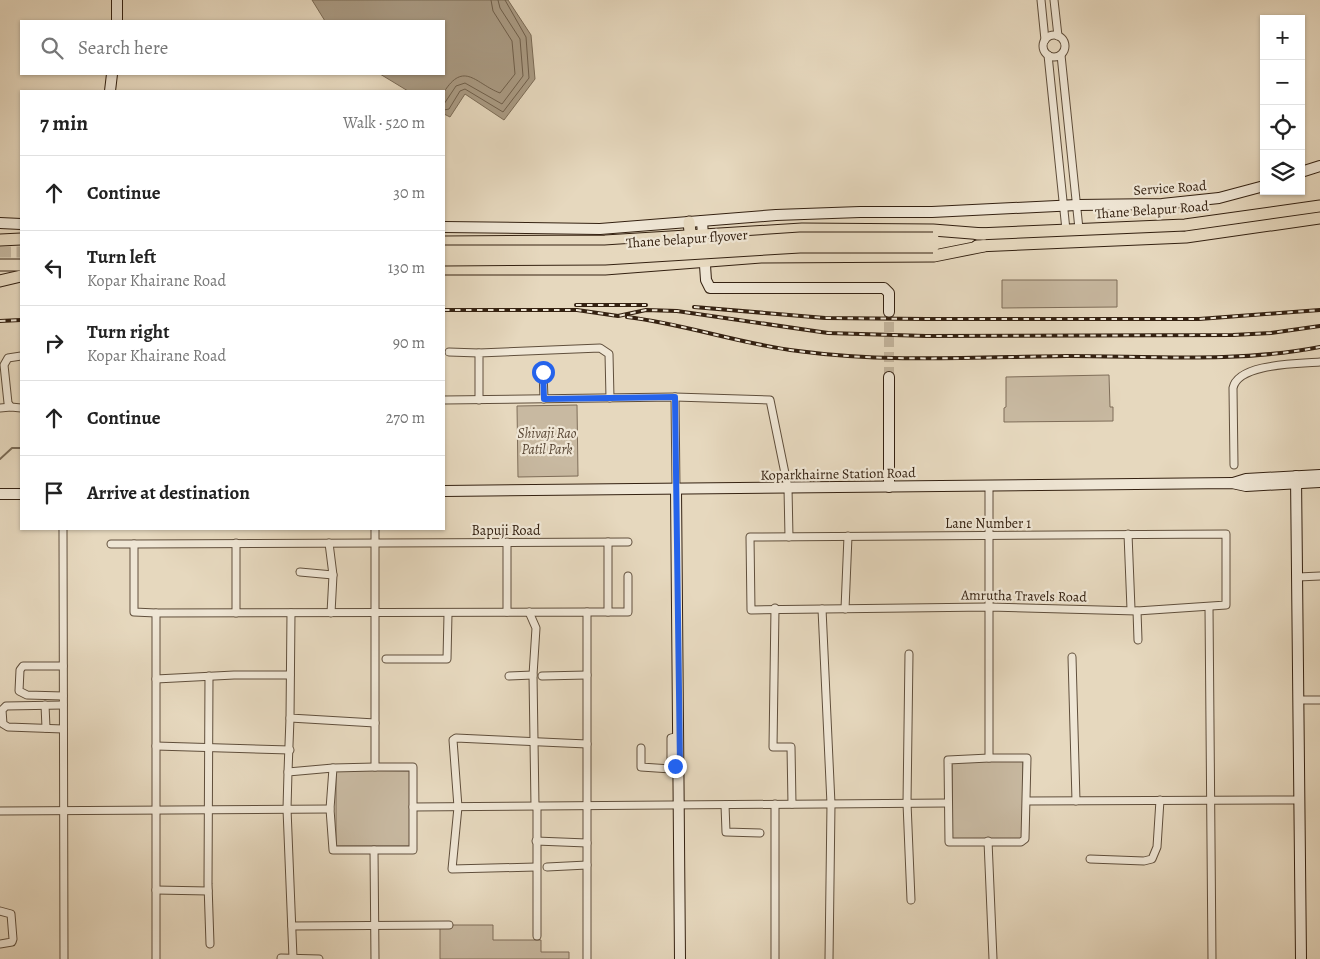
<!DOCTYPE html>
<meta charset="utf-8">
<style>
body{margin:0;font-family:Alegreya,serif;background:#f2f2f2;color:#222}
.controls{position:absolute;right:15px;top:15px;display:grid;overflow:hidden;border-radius:0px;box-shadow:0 1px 4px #0004}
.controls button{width:45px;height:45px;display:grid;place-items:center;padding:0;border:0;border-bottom:1px solid #e0e0e0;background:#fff;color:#222;font:25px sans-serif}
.stop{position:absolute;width:15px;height:15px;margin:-11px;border:4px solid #2563eb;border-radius:50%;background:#fff}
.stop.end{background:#2563eb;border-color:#fff;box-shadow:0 1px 5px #0008}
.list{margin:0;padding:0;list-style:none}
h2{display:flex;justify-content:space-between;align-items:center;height:65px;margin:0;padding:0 20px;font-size:21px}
h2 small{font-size:16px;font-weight:400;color:#767676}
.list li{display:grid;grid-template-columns:32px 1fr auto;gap:15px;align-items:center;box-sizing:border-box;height:75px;padding:0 20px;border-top:1px solid #e0e0e0}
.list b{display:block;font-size:19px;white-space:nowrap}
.list p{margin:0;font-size:16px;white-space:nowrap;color:#767676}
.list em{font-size:16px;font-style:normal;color:#767676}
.icon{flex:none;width:28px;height:28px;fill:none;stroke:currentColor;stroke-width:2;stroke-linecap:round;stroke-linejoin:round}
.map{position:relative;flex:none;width:1320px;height:959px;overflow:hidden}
.search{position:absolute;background:#fff;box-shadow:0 1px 4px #0004;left:20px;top:20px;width:425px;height:55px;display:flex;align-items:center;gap:12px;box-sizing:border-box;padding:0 18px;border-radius:0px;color:#767676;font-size:19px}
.panel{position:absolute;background:#fff;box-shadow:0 1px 4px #0004;left:20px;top:90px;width:425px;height:440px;border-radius:0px}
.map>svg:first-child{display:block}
.green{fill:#c8b9a1;stroke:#7e6d59}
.water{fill:#a99a83;stroke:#7a6a55}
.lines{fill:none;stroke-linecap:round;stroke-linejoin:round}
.shore{stroke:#6e5e4a;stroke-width:1}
.stream{stroke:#7a6a55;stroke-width:2}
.secondary-tunnel{stroke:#c2b39b;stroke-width:10;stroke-dasharray:10 5;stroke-linecap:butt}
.primary-tunnel{stroke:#c2b39b;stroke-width:11;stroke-dasharray:11 5.5;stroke-linecap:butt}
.street-casing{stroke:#604f3c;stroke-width:9}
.secondary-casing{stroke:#342111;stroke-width:12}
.primary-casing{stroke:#342111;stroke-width:13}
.street{stroke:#efe6d5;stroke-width:7}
.secondary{stroke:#efe6d5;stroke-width:10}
.primary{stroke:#e6d8be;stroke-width:11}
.rail-casing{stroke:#342111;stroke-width:4}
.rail{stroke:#efe6d5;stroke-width:2;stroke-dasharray:5.5;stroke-linecap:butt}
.primary-bridge-casing{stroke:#342111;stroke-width:13;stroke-linecap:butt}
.primary-bridge{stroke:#e6d8be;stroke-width:11}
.route{stroke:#2563eb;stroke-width:6}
.labels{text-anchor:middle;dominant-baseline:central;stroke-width:4.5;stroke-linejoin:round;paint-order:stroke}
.street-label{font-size:14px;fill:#342111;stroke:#efe6d5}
.park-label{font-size:14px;font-style:italic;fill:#594735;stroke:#efe6d5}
</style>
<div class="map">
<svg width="1320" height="959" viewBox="0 0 1320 959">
<rect width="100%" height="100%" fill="#e6d8be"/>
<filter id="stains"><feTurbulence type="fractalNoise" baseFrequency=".004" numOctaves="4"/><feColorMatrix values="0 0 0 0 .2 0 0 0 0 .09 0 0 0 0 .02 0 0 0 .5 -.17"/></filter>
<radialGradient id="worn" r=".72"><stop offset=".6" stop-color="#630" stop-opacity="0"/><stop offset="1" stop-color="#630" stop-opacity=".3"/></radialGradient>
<g class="green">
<path d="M 1002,280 L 1117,280 L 1117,307 L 1002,308 Z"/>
<path d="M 1109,375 L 1110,407 L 1113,407 L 1113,421 L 1004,422 L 1004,408 L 1006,407 L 1006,377 Z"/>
<path d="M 577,405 L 578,476 L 518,477 L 517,406 Z"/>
<path d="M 952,761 L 1023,761 L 1023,844 L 952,845 Z"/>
<path d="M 336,770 L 410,771 L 410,846 L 336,846 Z"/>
<path d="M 440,925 L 493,925 L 493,940 L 541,940 L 541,952 L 569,952 L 569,959 L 440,959 Z"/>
</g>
<path class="water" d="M 312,0 L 508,0 L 531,35 L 535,79 L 504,120 L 465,94 L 450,117 L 444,114 L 444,91 L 408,91 L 380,74 L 444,74 L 444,21 L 325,21 Z"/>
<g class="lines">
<g class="shore">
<path d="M 444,92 C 464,60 476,84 500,93 L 515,74 L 512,41 L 493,11 L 491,0"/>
<path d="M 444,104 L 456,86 L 465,83 L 502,104 L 523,76 L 520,39 L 500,8 L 498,0"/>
<path d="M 444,110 L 449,109 L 460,91 L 465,89 L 503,112 L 529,78 L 526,37 L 505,0"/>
</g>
<path class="stream" d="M 0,459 L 12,448 L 21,448"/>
<path class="secondary-tunnel" d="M 889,377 L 889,312"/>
<path class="primary-tunnel" d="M 0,252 L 21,252"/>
<g class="street-casing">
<g id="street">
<path d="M 1041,0 L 1045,40"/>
<path d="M 1054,0 L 1058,36"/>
<circle cx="1054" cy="46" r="11"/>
<path d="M 1048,55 L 1066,230"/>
<path d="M 1061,55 L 1079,229"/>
<path d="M 449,352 L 479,353"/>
<path d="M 21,356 L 8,358 L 4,365 L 8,403 L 11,407 L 21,408"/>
<path d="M 543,372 L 544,399"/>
<path d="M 675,397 L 770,400 L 788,488 L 789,537"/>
<path d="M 444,400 L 675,397 L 676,489"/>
<path d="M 479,400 L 479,353 L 600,348 L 609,354 L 610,398"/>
<path d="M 0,408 L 11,407"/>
<path d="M 1234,465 L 1233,388 C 1238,363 1299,364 1320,362"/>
<path d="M 989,486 L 989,758"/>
<path d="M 63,529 L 64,959"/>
<path d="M 375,529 L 375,767"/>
<path d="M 1128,534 L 1131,609"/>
<path d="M 1226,534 L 1226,605 L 1137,611 L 989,607 L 751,610 L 750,537 Z"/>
<path d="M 507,542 L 507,612"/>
<path d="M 608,542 L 608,612"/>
<path d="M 236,543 L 236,613"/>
<path d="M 329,543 L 333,575 L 331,613"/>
<path d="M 111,544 L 134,544 L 134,612 L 156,613"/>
<path d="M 134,544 L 628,542"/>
<path d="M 300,572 L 333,575"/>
<path d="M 1298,577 L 1320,576"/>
<path d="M 1209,607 L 1212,959"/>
<path d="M 775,608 L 773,747 L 791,747 L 792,804"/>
<path d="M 822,609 L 831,804 L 829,959"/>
<path d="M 845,609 L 848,536"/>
<path d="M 1137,611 L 1138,640"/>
<path d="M 529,612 L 536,628 L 533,675 L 535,806"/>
<path d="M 587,612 L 628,612 L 628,576"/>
<path d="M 291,613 L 290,718 L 375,723"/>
<path d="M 909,654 L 907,803 L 911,900"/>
<path d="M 1072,657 L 1076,801"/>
<path d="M 386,659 L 447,659 L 448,614"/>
<path d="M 63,666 L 23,666 L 20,670 L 19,691 L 27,695 L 63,696"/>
<path d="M 209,676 L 208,884 L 210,944"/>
<path d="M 509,676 L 533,675"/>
<path d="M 542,676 L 587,675"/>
<path d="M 156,679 L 234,675 L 290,675"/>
<path d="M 1299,700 L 1320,700"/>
<path d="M 45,705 L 46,728"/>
<path d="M 63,705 L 6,706 L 2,710 L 3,724 L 8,727 L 63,729"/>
<path d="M 156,746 L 290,750"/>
<path d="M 641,748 L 641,767 L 671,769 L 671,738 L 679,736"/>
<path d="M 989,758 L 1027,758 L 1025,839 L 1021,842 L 949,842 L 948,760 Z"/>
<path d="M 375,767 L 413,767 L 413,850 L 333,850 L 330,809 L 333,768 Z"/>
<path d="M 288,772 L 290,718"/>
<path d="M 1027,801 L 1300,800"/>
<path d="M 775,804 L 775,959"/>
<path d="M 725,805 L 726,832 L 760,833"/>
<path d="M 537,806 L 537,936"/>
<path d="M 413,807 L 947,803"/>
<path d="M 0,811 L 330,809"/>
<path d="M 536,841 L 587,843"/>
<path d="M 988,841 L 993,959"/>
<path d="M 374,850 L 375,959"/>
<path d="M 1090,859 L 1144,861 L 1152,859 L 1157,847 L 1160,800"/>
<path d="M 536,867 L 452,869 L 458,807 L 453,740 L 456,738 L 587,744"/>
<path d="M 547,867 L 587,865"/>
<path d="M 156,890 L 208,891"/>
<path d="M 0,911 L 11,914 L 13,939 L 12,942 L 0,944"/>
<path d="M 292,926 L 449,925"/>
<path d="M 281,958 L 319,959"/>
<path d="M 293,958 L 287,809 L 288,772 L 333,768"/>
<path d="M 156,959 L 156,613 L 587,612 L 587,959"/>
</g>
</g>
<g class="secondary-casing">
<g id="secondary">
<path d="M 117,0 L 117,21"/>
<path d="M 110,91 L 112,74"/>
<path d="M 1301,172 L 1320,166"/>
<path d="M 702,221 L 706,280 L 710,288 L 884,288 L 889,293 L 889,312"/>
<path d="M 0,223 L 21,224"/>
<path d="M 444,227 L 600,229 L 776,215 L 860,212 L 932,212 L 1077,205 L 1162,204 L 1219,198 L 1264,186"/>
<path d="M 1296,476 L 1301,959"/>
<path d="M 1233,483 L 1246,479 L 1320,475"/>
<path d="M 889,487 L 889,377"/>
<path d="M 676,489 L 680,959"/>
<path d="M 444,491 L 1232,483 L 1246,486 L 1320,482"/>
<path d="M 0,494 L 21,494"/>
</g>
</g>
<g class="primary-casing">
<g id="primary">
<path d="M 689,222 L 691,242"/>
<path d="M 977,234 L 1185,225 L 1320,206"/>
<path d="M 0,240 L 21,239"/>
<path d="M 444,242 L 605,241 L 802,229 L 933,230 L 984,234"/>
<path d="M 977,246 L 1186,237 L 1320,218"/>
<path d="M 0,265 L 21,265"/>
<path d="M 444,269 L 605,269 L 761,257 L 934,256 L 984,246"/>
<path d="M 0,281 L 21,276"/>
</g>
</g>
<use href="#street" class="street"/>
<use href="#secondary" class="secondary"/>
<use href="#primary" class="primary"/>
<g class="rail-casing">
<g id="rail">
<path d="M 576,305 L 646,305"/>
<path d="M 694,307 L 825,318 L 926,319 L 1199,319 L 1320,310"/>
<path d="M 444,310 L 577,310 L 618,316 L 646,310 L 677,311 L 828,333 L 926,336 L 1233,335 L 1271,333 L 1320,326"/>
<path d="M 627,317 C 685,324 740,344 798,351 C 886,363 978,357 1067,356 C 1150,356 1238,363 1320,347"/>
<path d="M 0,321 L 21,320"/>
</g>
</g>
<use href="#rail" class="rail"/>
<g class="primary-bridge-casing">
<g id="primary-bridge">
<path d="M 444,251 L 605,251 L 800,238 L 933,238"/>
<path d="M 444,260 L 605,259 L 800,247 L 933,247"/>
</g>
</g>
<use href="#primary-bridge" class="primary-bridge"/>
</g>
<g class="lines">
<path class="route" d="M 543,372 L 544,399 L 675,397 L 680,766 L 675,766"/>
</g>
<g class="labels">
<g class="street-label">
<text transform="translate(1170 188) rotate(-4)">Service Road</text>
<text transform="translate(1152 210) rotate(-4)">Thane Belapur Road</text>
<text transform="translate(687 239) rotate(-4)">Thane belapur flyover</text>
<text transform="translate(838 474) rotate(-1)">Koparkhairne Station Road</text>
<text x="988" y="523">Lane Number 1</text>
<text x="506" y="530">Bapuji Road</text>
<text transform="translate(1024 596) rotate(1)">Amrutha Travels Road</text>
</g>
<g class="park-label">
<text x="547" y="433">Shivaji Rao<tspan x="547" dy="16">Patil Park</tspan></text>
</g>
</g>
<rect width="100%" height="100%" filter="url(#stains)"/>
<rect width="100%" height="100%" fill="url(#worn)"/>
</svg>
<div class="controls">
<button>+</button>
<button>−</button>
<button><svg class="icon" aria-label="locate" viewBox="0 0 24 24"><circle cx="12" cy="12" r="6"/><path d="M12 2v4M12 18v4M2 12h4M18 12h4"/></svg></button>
<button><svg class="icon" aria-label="layers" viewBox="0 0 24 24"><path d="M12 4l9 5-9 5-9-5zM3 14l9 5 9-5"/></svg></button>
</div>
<div class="stop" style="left:543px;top:372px"></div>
<div class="stop end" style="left:675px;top:766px"></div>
<div class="search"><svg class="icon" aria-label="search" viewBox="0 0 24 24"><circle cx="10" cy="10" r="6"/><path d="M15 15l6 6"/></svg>Search here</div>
<section class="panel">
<h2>7 min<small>Walk · 520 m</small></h2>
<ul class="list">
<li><svg class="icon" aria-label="ahead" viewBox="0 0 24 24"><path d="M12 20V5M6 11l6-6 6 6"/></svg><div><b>Continue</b></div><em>30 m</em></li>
<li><svg class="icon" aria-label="left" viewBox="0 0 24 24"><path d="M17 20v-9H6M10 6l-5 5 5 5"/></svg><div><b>Turn left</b><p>Kopar Khairane Road</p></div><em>130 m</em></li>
<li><svg class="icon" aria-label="right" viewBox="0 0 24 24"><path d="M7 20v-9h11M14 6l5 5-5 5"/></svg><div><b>Turn right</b><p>Kopar Khairane Road</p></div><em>90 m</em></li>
<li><svg class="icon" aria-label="ahead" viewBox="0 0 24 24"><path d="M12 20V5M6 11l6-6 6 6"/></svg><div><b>Continue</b></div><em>270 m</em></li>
<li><svg class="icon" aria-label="arrive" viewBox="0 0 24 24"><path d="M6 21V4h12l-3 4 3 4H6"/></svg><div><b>Arrive at destination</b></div></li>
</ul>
</section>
</div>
